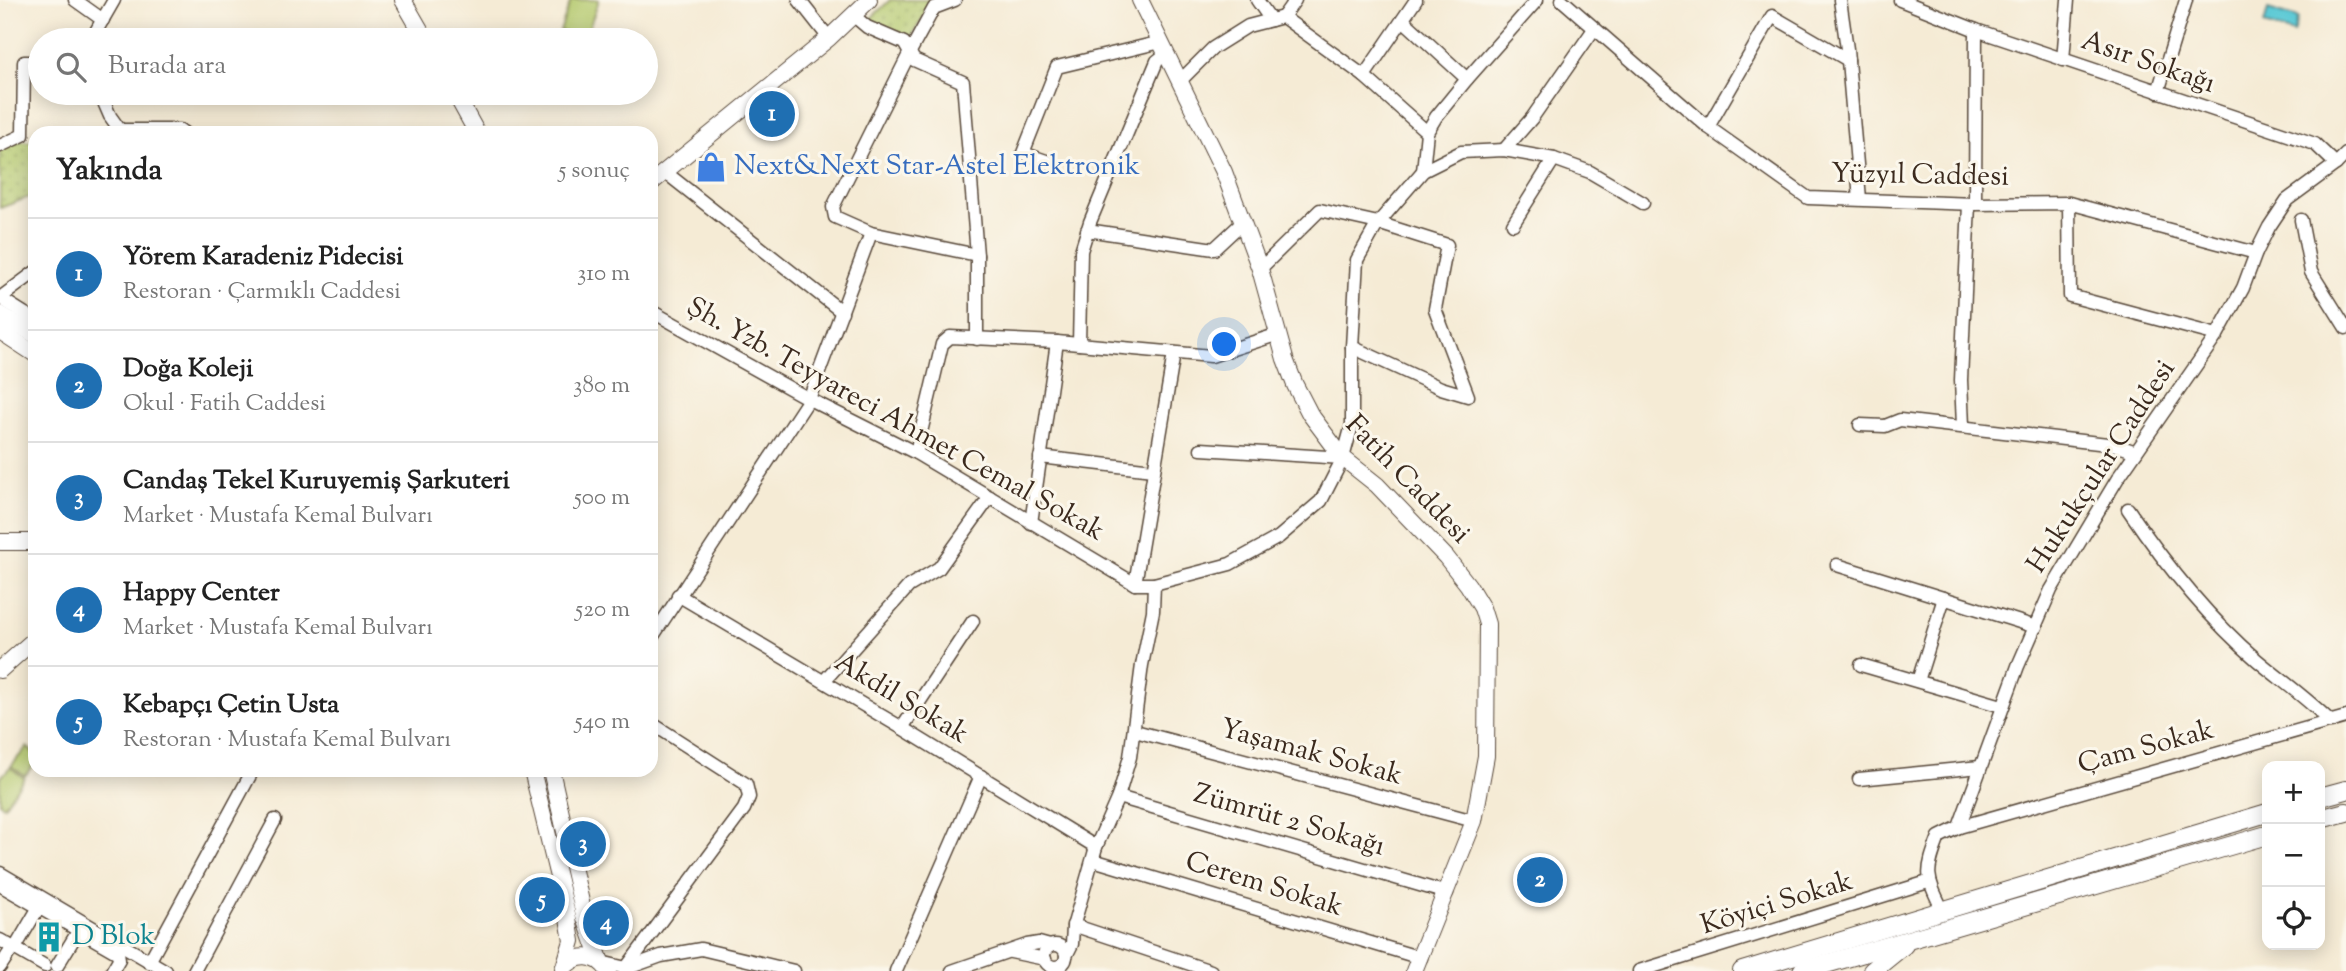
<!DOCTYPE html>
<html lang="tr">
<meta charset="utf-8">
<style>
body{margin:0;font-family:"Sorts Mill Goudy",serif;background:#f2f2f2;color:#222}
.controls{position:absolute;right:21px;bottom:21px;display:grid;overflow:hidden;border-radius:14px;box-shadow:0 4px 18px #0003}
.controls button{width:63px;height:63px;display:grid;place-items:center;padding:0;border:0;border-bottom:2px solid #e0e0e0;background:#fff;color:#222;font:35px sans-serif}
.you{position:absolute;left:1225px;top:345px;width:24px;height:24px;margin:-18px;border:5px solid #fff;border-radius:50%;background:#1a73e8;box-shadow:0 0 0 10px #1a73e833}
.badge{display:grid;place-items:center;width:46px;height:46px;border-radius:50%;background:#1f6fb2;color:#fff;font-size:23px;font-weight:700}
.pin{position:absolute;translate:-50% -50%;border:4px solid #fff;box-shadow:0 2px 7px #0006}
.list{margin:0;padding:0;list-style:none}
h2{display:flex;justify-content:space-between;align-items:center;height:91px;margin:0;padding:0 28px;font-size:30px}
h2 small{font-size:23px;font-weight:400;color:#767676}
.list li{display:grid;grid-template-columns:46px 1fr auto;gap:21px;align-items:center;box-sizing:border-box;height:112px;padding:0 28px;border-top:2px solid #e0e0e0}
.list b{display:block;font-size:26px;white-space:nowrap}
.list p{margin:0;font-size:23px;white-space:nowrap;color:#767676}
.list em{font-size:23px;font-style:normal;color:#767676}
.icon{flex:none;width:38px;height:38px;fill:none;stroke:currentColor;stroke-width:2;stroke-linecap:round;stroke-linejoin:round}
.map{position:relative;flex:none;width:2346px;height:971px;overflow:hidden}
.search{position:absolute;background:#fff;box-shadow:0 4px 18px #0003;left:28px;top:28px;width:630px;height:77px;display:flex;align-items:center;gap:18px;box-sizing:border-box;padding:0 24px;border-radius:38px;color:#767676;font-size:26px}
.panel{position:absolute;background:#fff;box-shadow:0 4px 18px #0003;left:28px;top:126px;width:630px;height:651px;border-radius:21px}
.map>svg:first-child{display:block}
.green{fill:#b3c86c;stroke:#777945;stroke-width:2}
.park{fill:url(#park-dots);stroke:#777945;stroke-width:2}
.water{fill:#5ecad6;stroke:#4c7a7a;stroke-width:2}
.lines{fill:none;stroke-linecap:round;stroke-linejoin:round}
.minor-casing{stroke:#574739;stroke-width:15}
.major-casing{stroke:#574739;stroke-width:18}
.highway-casing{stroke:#574739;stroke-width:20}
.minor{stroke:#fff;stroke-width:12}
.major{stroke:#fff;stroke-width:16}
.highway{stroke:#fff;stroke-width:18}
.labels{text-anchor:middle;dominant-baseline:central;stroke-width:6;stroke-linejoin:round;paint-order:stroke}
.street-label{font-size:28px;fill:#3b2a1e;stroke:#fbf7ec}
.shop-label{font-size:28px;fill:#366cbe;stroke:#fbf7ec;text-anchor:start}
.culture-label{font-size:28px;fill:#0d838f;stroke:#fbf7ec;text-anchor:start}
</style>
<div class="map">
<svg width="2346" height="971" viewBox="0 0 2346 971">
<defs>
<pattern id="park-dots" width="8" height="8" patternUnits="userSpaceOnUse" patternTransform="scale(1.75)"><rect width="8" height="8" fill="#b3c86c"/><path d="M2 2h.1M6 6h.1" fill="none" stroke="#93a358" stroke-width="1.8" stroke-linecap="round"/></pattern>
</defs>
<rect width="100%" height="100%" fill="#fbf7ec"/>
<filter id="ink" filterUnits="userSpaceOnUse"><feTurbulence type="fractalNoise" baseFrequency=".0143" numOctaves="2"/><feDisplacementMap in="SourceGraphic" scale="14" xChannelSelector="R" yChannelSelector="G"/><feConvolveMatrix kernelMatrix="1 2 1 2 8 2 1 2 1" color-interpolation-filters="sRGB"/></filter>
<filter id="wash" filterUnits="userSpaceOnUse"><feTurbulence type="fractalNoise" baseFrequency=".00686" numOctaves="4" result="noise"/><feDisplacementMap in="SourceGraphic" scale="28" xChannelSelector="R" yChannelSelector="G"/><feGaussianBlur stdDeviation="1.57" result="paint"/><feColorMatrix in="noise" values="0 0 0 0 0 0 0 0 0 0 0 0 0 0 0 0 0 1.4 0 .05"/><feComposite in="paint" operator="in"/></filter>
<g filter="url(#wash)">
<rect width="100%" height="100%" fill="#f5ebd5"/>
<g class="green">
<path d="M 571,0 L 599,0 L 585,39 L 560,31 Z"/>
<path d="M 27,747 L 35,754 L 35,762 L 25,776 L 11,766 Z"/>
<path d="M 10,767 L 24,778 L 4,806 L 0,803 L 0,778 Z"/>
</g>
<g class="park">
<path d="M 890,0 L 942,0 L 931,4 L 910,39 L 867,22 Z"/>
<path d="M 14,140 L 35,142 L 35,195 L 0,208 L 0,147 Z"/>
</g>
<path class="water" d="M 2268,9 L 2298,18 L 2294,33 L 2264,24 Z"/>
</g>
<g filter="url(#ink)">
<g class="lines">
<g class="minor-casing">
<g id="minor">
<path d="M 75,0 L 103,20"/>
<path d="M 799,0 L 829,38"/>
<path d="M 955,0 L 934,8 L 910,52 L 833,207 L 835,217 L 871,233 L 977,255"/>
<path d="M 1257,0 L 1271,20"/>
<path d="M 1562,0 L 1708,127 L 1808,198 L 1975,204 L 2069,203 L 2256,253"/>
<path d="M 1840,0 L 1847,49 L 1860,199"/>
<path d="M 1900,0 L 1976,30 L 2315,144 L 2336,164"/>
<path d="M 854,16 L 867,27 L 904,43 L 914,60 L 963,82 L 977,255 L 977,339"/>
<path d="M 1283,17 L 1295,0"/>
<path d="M 1403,20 L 1467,79"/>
<path d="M 91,40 L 114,0"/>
<path d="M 2063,60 L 2068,0"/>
<path d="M 1364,76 L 1416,0"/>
<path d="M 1181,80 L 1213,48 L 1248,26 L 1283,17 L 1364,76 L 1427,132"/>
<path d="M 2158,92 L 2186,0"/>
<path d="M 100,93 L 110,116 L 120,130"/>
<path d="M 1708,127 L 1772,16 L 1848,60"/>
<path d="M 120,130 L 180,130 L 184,133"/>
<path d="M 0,146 L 23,135 L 24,62 L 40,62"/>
<path d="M 1504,150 L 1532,118 L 1594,29"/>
<path d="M 1052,163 L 1023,153 L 1057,67 L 1161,42"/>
<path d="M 1423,171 L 1427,132 L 1436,117 L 1467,79 L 1537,0"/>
<path d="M 665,172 L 842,312"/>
<path d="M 2069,203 L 2070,296 L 2217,335"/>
<path d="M 1975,204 L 1976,30"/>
<path d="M 2301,220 L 2311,272 L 2346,328"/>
<path d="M 1513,224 L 1554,159"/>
<path d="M 1087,230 L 1214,249 L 1243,222"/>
<path d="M 1260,269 L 1320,210 L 1378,223 L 1447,245 L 1435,309 L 1468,396 L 1441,388 L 1352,347"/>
<path d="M 35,272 L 0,298 L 35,320"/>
<path d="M 651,311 L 809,399 L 916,453 L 1135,584 L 1154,584 L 1230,564 L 1279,537 L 1321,501 L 1343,458 L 1352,425 L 1352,347 L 1357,260 L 1378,223 L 1423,171 L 1461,152 L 1504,150 L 1554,159 L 1590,172 L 1643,203"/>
<path d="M 1079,344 L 1081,251 L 1090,222 L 1157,61 L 1167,53"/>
<path d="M 1860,425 L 1885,426 L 1900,420 L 2116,445 L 2136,452"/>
<path d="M 1963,426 L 1961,380 L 1969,204"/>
<path d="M 1201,449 L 1343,458"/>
<path d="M 916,453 L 942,344 L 950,337 L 1057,342 L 1211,356 L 1279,334"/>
<path d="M 1040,457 L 1153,470"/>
<path d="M 2128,509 C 2165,564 2207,617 2257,660 C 2282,681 2307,698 2331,722"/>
<path d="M 1031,523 L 1057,342"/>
<path d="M 1837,565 L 2036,627"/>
<path d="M 1135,584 L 1174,353"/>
<path d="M 678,595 L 902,728 L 1096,847"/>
<path d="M 651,639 L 809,399 L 871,233"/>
<path d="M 1861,665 L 2002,706"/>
<path d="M 824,681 L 909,586 L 939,568 L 990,497"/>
<path d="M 1918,681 L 1944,598"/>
<path d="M 902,728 L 973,621"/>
<path d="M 1135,731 L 1474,821"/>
<path d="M 1859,779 L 1980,767"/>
<path d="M 1118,797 L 1447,893"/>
<path d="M 1959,827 L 2346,717"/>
<path d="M 1093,860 L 1421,958"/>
<path d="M 0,873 L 166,971"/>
<path d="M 0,885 L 118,953 L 119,959 L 112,971"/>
<path d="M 1942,909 C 1926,876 1925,873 1939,837 L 1959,827 L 2018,666 L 2051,590 L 2118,478 L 2217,335 L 2243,288 L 2256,253 L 2269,227 L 2287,200 L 2336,164 L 2346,154"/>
<path d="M 1073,925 L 1211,971"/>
<path d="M 0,940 L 45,966"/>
<circle cx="1055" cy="956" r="11"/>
<path d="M 15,948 L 39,907"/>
<path d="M 1011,952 L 1045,959"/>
<path d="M 1066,956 L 1072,944 L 1073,927 L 1096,847 L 1118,797 L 1130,757 L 1142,665 L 1153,611 L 1154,584"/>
<path d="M 149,962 L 253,770"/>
<path d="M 601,962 L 626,968 L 744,809 L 749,797 L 746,784 L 651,723"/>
<path d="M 57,966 L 79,930"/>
<path d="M 0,967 L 13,947"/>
<path d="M 625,969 L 661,956 L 701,949 L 794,971"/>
<path d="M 194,971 L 275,820"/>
<path d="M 896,971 L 981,776"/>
<path d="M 952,971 L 1027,945 L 1039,943 L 1050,946"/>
<path d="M 1639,971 L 1928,882"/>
</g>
</g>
<g class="major-casing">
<g id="major">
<path d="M 403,0 L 426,40"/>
<path d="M 1140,0 L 1224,172 L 1260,269 L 1285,359 L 1295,385 L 1310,414 L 1343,458 L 1377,485 L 1446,557 L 1468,585 L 1482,608 L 1487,624 L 1486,756 L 1474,821 L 1414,971"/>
<path d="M 455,93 L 477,133"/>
<path d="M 651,183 L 829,38 L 869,0"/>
<path d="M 0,314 L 35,335"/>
<path d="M 0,331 L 35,354"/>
<path d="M 0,542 L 35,542"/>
<path d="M 0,670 L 35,639"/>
<path d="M 532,770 L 568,918 L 572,941 L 564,967"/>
<path d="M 551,770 L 584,915 L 601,962"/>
<path d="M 563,969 C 576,953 597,953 608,971"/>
</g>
</g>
<g class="highway-casing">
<g id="highway">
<path d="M 2320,797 L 2346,790"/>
<path d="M 2320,819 L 2346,812"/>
<path d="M 1742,971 L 2267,813"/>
<path d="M 1802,971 L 2267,835"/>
<path d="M 1872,971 L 1904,945"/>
</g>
</g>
<use href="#minor" class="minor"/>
<use href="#major" class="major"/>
<use href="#highway" class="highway"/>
</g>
</g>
<defs>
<g id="shop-bare" transform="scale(2.415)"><path d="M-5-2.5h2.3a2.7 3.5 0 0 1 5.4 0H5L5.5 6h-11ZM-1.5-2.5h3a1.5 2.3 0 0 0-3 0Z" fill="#3f7fe0" stroke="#fbf7ec" stroke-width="2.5" paint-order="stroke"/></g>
<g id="building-bare" transform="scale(2.415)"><path d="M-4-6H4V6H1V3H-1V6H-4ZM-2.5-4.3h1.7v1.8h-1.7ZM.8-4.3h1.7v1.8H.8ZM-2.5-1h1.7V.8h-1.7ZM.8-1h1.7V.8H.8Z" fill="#0f9aa8" stroke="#fbf7ec" stroke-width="2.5" paint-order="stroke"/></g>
</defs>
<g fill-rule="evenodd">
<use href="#shop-bare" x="711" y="167"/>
<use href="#building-bare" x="49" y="937"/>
</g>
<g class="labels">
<g class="street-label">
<text transform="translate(2148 63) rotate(19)">Asır Sokağı</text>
<text transform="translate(1920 176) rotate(1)">Yüzyıl Caddesi</text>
<text transform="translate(895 420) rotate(29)">Şh. Yzb. Teyyareci Ahmet Cemal Sokak</text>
<text transform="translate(2102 467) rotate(-57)">Hukukçular Caddesi</text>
<text transform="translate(1407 480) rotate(46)">Fatih Caddesi</text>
<text transform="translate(901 699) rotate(31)">Akdil Sokak</text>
<text transform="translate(2146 748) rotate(-15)">Çam Sokak</text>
<text transform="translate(1311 753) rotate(15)">Yaşamak Sokak</text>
<text transform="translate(1289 821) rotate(16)">Zümrüt 2 Sokağı</text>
<text transform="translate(1264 885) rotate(17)">Cerem Sokak</text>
<text transform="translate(1777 904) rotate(-17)">Köyiçi Sokak</text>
</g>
<g class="shop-label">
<text x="734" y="167">Next&amp;Next Star-Astel Elektronik</text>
</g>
<g class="culture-label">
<text x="72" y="937">D Blok</text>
</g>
</g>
</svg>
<div class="controls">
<button>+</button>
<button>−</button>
<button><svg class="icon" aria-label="locate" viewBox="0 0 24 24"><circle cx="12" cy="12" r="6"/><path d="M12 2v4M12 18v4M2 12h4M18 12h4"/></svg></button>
</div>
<div class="you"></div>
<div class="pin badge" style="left:772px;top:114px">1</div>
<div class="pin badge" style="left:1540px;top:880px">2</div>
<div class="pin badge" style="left:583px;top:844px">3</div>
<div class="pin badge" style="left:606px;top:923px">4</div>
<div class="pin badge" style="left:542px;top:900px">5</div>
<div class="search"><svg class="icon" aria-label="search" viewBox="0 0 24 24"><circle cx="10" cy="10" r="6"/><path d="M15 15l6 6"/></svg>Burada ara</div>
<section class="panel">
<h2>Yakında<small>5 sonuç</small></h2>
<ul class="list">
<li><span class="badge">1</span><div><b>Yörem Karadeniz Pidecisi</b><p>Restoran · Çarmıklı Caddesi</p></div><em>310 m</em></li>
<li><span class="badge">2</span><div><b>Doğa Koleji</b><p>Okul · Fatih Caddesi</p></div><em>380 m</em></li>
<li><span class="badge">3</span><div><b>Candaş Tekel Kuruyemiş Şarkuteri</b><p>Market · Mustafa Kemal Bulvarı</p></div><em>500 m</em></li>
<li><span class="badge">4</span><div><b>Happy Center</b><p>Market · Mustafa Kemal Bulvarı</p></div><em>520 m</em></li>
<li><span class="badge">5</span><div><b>Kebapçı Çetin Usta</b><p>Restoran · Mustafa Kemal Bulvarı</p></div><em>540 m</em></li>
</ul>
</section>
</div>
